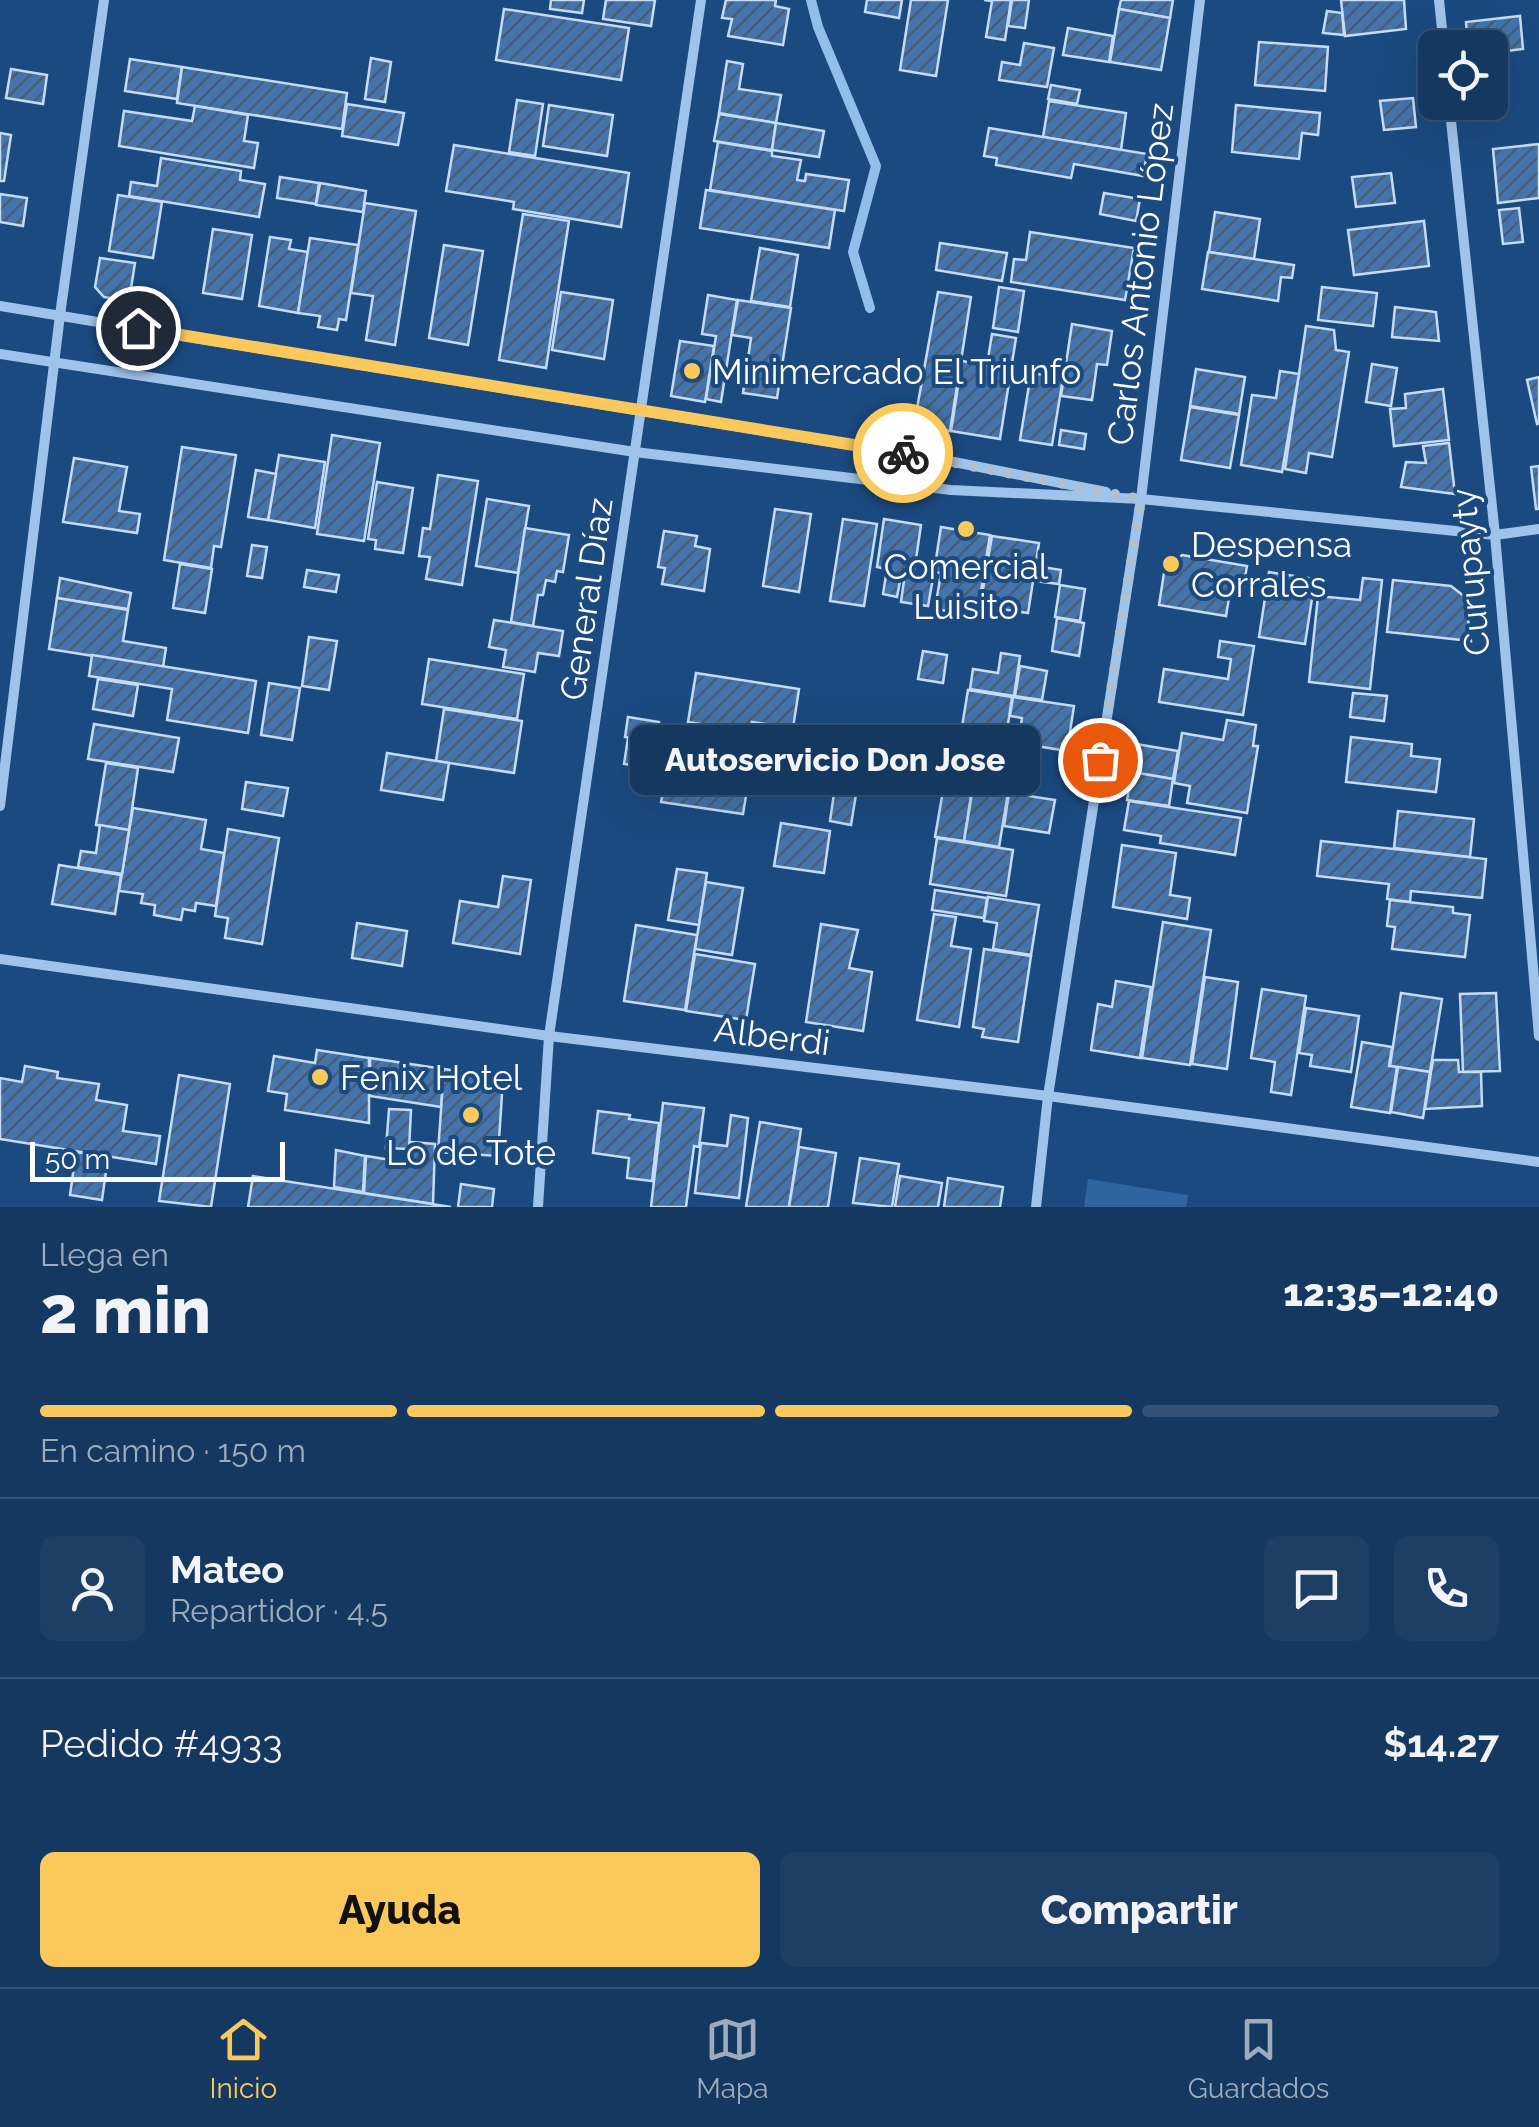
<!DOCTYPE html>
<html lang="es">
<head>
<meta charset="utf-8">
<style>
	body { margin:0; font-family:Raleway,sans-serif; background:#1d3f66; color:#f1f3f6; height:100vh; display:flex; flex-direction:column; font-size:38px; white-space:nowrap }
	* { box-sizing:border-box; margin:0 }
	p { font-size:32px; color:#9dacbd }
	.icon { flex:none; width:55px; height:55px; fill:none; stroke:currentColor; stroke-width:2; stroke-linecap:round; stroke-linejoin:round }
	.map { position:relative; height:1207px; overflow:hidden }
	.sheet { display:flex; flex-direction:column; background:#143860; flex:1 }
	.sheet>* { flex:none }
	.tools { position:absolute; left:1418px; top:30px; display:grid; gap:20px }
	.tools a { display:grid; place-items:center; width:90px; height:90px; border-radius:15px; background:#143860; box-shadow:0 10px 40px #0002,0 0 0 2px #335275; font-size:50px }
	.scale { position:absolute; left:30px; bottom:25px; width:255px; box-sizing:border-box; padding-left:10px; border:5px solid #fff; border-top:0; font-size:28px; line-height:35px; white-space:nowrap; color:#fff; -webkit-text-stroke:8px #1b4a80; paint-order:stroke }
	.pin { position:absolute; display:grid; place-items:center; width:85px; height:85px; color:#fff; margin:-42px; border:5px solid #fff; border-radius:50%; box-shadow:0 2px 10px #0007 }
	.courier { position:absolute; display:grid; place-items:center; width:100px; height:100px; margin:-50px; border:8px solid #fbc95b; border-radius:50%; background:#fff; color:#222; box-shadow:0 2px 12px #0007 }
	.bubble { position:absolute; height:70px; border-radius:15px; background:#143860; box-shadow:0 10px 40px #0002,0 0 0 2px #335275; font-size:32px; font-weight:800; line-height:70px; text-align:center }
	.overview em { font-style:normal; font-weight:800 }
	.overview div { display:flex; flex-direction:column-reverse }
	.overview { display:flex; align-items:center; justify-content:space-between; height:170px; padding:0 40px }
	h1 { font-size:65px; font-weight:800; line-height:75px }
	.bar { display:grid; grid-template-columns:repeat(4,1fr); gap:15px 10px; align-content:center; height:120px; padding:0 40px }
	.bar i { height:12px; border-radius:8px; background:#335275 }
	.bar .selected { background:#fbc95b }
	.bar p { grid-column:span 4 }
	.line { display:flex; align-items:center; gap:25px; padding:0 40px; border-top:2px solid #335275 }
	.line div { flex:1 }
	.round { display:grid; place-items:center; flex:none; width:105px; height:105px; border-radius:15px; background:#1d3f66 }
	.action { display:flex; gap:20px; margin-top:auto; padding:20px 40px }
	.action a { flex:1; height:115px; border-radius:15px; background:#fbc95b; color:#111; font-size:40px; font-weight:800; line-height:115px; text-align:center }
	.action a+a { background:#1d3f66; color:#f1f3f6 }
	.tabs { display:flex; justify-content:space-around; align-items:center; height:140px; border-top:2px solid #335275; background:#143860; font-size:28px; color:#9dacbd }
	.tabs a { display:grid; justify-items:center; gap:5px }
	.tabs .selected { color:#fbc95b }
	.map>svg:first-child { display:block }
	.garden { fill:#2e649f }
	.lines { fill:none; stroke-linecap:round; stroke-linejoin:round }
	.stream { stroke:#92beec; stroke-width:10 }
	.building { fill:url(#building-hatch); stroke:#c3dcf7; stroke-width:2.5 }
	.street { stroke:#9fc3ea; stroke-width:10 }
	.done { stroke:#afc0d3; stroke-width:10; stroke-dasharray:0 18 }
	.route { stroke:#fbc95b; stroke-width:12 }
	.poi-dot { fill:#fbc95b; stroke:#1b4a80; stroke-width:4 }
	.labels { text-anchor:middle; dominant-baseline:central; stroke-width:8; stroke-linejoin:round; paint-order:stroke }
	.street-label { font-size:35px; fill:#fff; stroke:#1b4a80 }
	.poi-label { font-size:35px; fill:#fff; stroke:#1b4a80; text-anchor:start }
</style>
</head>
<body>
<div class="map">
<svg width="1539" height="1207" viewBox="0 0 1539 1207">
	<defs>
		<pattern id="building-hatch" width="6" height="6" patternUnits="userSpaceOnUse" patternTransform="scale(2.5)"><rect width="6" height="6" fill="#4474ab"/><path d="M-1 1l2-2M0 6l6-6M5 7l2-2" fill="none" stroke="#485e77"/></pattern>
	</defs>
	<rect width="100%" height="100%" fill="#1b4a80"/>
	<!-- garden -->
	<polygon class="garden" points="1088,1179 1188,1195 1186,1207 1084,1207"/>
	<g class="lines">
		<!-- stream -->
		<polyline class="stream" points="811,0 818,27 876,166 853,252 870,308"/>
	</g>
	<!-- building -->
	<g class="building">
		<polygon points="551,0 584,0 582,13 550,9"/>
		<polygon points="606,0 655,0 651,26 603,19"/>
		<polygon points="726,0 776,0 775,6 789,9 783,45 728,36 732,19 722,18"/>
		<polygon points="867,0 902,0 899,18 865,12"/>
		<polygon points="911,0 948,0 936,76 900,70"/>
		<polygon points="984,0 1011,0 1005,40 986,37 992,1"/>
		<polygon points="1012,0 1029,0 1025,28 1008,26"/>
		<polygon points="1121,0 1173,0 1170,18 1119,9"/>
		<polygon points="1341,0 1404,0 1406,29 1345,36"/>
		<polygon points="504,9 629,28 621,80 496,60"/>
		<polygon points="1119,9 1170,18 1161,70 1110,62"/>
		<polygon points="1327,11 1342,13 1344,35 1323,33"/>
		<polygon points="1520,16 1523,49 1490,53 1490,48 1468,48 1466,22"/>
		<polygon points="1068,28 1113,36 1109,62 1063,55"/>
		<polygon points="1259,42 1328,47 1325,91 1255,85"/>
		<polygon points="1024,43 1054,48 1047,87 999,80 1002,62 1020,65"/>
		<polygon points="371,58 391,62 385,102 365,99"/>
		<polygon points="130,59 182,67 177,99 125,91"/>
		<polygon points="727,61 743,64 739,89 781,95 776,123 719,113"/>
		<polygon points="182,67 347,93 342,129 177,103"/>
		<polygon points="11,69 47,75 43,104 6,98"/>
		<polygon points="1051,85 1080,90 1077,104 1048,99"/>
		<polygon points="1413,98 1416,127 1384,130 1380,101"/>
		<polygon points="517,100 543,104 535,156 509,152"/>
		<polygon points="1049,101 1126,113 1121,150 1043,137"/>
		<polygon points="347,104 404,113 398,145 342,136"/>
		<polygon points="549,105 613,115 607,156 543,146"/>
		<polygon points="1236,105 1320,113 1318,135 1302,133 1299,159 1232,152"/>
		<polygon points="195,106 248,115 244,141 258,143 254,168 119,146 124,111 192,121"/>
		<polygon points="719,114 776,123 772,150 714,141"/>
		<polygon points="776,123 824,131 819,157 772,150"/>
		<polygon points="989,128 1147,154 1143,176 1074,164 1071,178 996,165 997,158 984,156"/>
		<polygon points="0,133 11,135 4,181 0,181"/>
		<polygon points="718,142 772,151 772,156 801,160 797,180 805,181 806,174 849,180 844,211 710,190"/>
		<polygon points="1539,144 1539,198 1498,203 1493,149"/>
		<polygon points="454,145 629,173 621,227 513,209 514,202 446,191"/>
		<polygon points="161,158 241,171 240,180 265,184 259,217 129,196 131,182 157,186"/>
		<polygon points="1391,173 1395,203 1356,207 1352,177"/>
		<polygon points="280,177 319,183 316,204 277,198"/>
		<polygon points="320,183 366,191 363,212 316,205"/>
		<polygon points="706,190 835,210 829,248 700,228"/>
		<polygon points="1104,193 1140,199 1136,221 1100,214"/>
		<polygon points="0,194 27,198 23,226 0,222"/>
		<polygon points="118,195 162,202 153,258 109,251"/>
		<polygon points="365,203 416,211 395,345 366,340 373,296 351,293"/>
		<polygon points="1519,208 1523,242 1503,244 1499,210"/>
		<polygon points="1215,212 1260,219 1254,259 1209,252"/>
		<polygon points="523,214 569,221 546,368 499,360"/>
		<polygon points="1424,221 1429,266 1354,275 1348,230"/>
		<polygon points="213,229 252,235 242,299 203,293"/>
		<polygon points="1030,232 1134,248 1125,300 1011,282 1014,259 1026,260"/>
		<polygon points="270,237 291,240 289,249 308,252 298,313 259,306"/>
		<polygon points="310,238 358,245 346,320 339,319 337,330 318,327 320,316 298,313"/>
		<polygon points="940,243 1007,253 1002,281 936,270"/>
		<polygon points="444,245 483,251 468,345 429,338"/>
		<polygon points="760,248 798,255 790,307 751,301"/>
		<polygon points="1208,252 1294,265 1292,278 1281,277 1278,301 1202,289"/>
		<polygon points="100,258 135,263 129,301 104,297 95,287"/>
		<polygon points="999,287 1024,291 1018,332 993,328"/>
		<polygon points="1322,287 1377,293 1373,326 1318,320"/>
		<polygon points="561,292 613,300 604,359 552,350"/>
		<polygon points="938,292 971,297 950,431 914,425"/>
		<polygon points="708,295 737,300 721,402 706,399 716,336 702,334"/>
		<polygon points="738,300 791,308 777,398 743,393 751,338 732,335"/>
		<polygon points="1395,307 1436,312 1439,341 1392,337"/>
		<polygon points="1072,324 1112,331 1107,365 1097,364 1092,400 1061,396"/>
		<polygon points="1306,326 1334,330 1336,350 1349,352 1332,457 1309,453 1306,473 1285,469"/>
		<polygon points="992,334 1016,338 1000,439 951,431 962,361 987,365"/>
		<polygon points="680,341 714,346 705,402 671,396"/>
		<polygon points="1372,364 1397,368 1391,406 1366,402"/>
		<polygon points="1196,369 1245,377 1239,414 1190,406"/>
		<polygon points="1280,371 1299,374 1282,472 1241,465 1252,395 1276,398"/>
		<polygon points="1031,373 1063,378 1052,445 1020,440"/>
		<polygon points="1539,377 1539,423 1537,424 1527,380"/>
		<polygon points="1443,389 1449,440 1394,446 1390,409 1406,408 1405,394"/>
		<polygon points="1190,407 1239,415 1230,468 1181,460"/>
		<polygon points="1061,430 1086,434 1084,449 1059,445"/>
		<polygon points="332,435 380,443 364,541 317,534"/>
		<polygon points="1449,443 1455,494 1401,487 1406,462 1426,463 1423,446"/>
		<polygon points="182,447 236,455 221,547 214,546 211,568 164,560"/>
		<polygon points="279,455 325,462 315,528 268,520"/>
		<polygon points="74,458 127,467 119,511 140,514 137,533 63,522"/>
		<polygon points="1539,466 1539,509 1536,509 1531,467"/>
		<polygon points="256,470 276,474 268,520 248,517"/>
		<polygon points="438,475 478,481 462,585 426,579 430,557 419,556 423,528 430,529"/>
		<polygon points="377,482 413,488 403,553 375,549 376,540 368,539"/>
		<polygon points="487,499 529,506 518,573 476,566"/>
		<polygon points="775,509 811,514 799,592 763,586"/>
		<polygon points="843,519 877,524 864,606 830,601"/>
		<polygon points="884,519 921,525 914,573 902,571 897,597 883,594 887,569 877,567"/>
		<polygon points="941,527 990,535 977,616 935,609 941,573 934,572"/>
		<polygon points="525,528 569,535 563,572 557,571 555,582 546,580 543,595 538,595 533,626 511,622"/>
		<polygon points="664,531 697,536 695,546 710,549 704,591 662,584 665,568 658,567"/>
		<polygon points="992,536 1039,543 1028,613 980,606"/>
		<polygon points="252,545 267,547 262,578 247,576"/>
		<polygon points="1182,555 1247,566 1242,594 1230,592 1226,616 1159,605 1164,573"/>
		<polygon points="180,564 212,569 205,613 173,608"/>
		<polygon points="1036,566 1061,570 1059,584 1034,581"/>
		<polygon points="307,570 339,575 336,592 304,587"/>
		<polygon points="1269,572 1315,579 1305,644 1259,637"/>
		<polygon points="905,573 933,578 928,606 901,602"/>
		<polygon points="60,578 131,593 128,609 57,598"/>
		<polygon points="1363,578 1382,580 1370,689 1309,682 1318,596 1360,600"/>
		<polygon points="1393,580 1451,586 1465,597 1471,641 1387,632"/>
		<polygon points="1060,585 1085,589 1080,621 1055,617"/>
		<polygon points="57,598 128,610 123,641 166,648 163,667 49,649"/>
		<polygon points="1057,618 1084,623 1079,656 1052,651"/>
		<polygon points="494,620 563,631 559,656 538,653 535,672 503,667 506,650 489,647"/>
		<polygon points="309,637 337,641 329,690 302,686"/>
		<polygon points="1220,641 1254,646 1243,715 1159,702 1164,669 1228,679 1231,659 1218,657"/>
		<polygon points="923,651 947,655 943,683 918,679"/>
		<polygon points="1001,653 1020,656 1014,696 970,689 973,669 998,673"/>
		<polygon points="92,655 256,681 248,733 167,720 172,689 89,676"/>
		<polygon points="429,659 524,674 517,719 422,704"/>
		<polygon points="1020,666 1047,671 1042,700 1015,696"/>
		<polygon points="696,673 799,689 793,728 752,722 751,732 688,722"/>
		<polygon points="98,679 138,685 133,716 93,709"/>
		<polygon points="269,683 300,688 292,740 261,735"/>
		<polygon points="968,690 1012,697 1003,758 958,751"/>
		<polygon points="1353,693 1387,696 1384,721 1350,717"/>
		<polygon points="1013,697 1074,706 1067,751 1018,743 1022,718 1010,716"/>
		<polygon points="444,709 522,721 514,773 436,761"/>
		<polygon points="628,717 659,722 658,730 668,732 666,743 625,737"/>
		<polygon points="1227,720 1256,725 1253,746 1258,746 1247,813 1187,803 1190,786 1174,783 1182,733 1223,740"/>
		<polygon points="94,724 179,738 173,772 88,759"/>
		<polygon points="886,736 931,743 925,780 880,773"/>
		<polygon points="1351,737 1412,744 1411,756 1440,759 1436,792 1346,782"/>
		<polygon points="628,738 662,743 654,768 624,764"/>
		<polygon points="1136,744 1178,751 1173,779 1132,772"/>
		<polygon points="670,746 752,759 743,814 661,802 664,788 657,787 660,769 667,770"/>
		<polygon points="387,753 449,763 443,800 381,790"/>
		<polygon points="106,763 138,768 129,830 96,825"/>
		<polygon points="838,766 860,770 851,825 830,821"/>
		<polygon points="1132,772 1173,779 1169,806 1127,800"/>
		<polygon points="246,782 288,788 283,816 242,809"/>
		<polygon points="944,785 972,789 964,841 935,837"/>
		<polygon points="973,788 1008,793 999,847 964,841"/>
		<polygon points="1009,793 1055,800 1049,833 1004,826"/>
		<polygon points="1129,801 1241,818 1235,855 1160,843 1161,836 1124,830"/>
		<polygon points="133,808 206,820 201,849 224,853 216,906 196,903 195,911 183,909 181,920 154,915 155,905 141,903 143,894 119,891"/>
		<polygon points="1398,811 1474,819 1470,857 1394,848"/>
		<polygon points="781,823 830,831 824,873 774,866"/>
		<polygon points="100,825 129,830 122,874 78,867 81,851 96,853"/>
		<polygon points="228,829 279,838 262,944 225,938 228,918 215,916"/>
		<polygon points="937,838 1013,850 1006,896 930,884"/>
		<polygon points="1321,841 1486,859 1482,898 1411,891 1410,902 1387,899 1389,884 1317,876"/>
		<polygon points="1122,845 1176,853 1170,895 1190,898 1187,919 1113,907"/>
		<polygon points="59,865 121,875 115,914 52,904"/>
		<polygon points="677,869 707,873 699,925 668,920"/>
		<polygon points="503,876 531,880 520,954 453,943 460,901 498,907"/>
		<polygon points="706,882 743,888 732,955 695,949"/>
		<polygon points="935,890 987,898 984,918 932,910"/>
		<polygon points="988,897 1039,905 1031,955 993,949 997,923 984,921"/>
		<polygon points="1390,900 1453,907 1453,913 1470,915 1465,957 1392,949 1395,927 1387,926"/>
		<polygon points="934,914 956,917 951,946 971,949 959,1027 917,1020"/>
		<polygon points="1163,922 1211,930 1190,1065 1142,1058"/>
		<polygon points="357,923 407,931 402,966 352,958"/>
		<polygon points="821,924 858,930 849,968 872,972 863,1031 806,1022"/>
		<polygon points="636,925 697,935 685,1010 624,1001"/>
		<polygon points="984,949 1031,956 1018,1042 982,1037 984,1029 973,1027"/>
		<polygon points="695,954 755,964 746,1020 686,1011"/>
		<polygon points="1205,977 1238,982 1227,1069 1192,1064"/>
		<polygon points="1116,981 1151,987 1140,1058 1091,1050 1098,1004 1112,1007"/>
		<polygon points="1262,989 1306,996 1291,1095 1271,1092 1275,1062 1251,1058"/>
		<polygon points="1401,993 1442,999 1430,1072 1390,1066"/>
		<polygon points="1496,993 1500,1071 1463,1072 1460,994"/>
		<polygon points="1306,1008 1359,1016 1351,1072 1310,1066 1312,1055 1299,1053"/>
		<polygon points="1362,1042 1392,1047 1389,1066 1397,1067 1390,1113 1351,1107"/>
		<polygon points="317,1050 369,1058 369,1123 285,1110 287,1094 268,1091 274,1056 315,1063"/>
		<polygon points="370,1058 444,1069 441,1107 370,1096"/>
		<polygon points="1433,1060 1458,1060 1459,1072 1481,1072 1482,1106 1425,1109"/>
		<polygon points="25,1066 58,1072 57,1078 99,1084 96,1100 127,1105 123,1131 160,1136 156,1164 0,1139 0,1078 22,1082"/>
		<polygon points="1398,1067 1430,1072 1423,1118 1391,1112"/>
		<polygon points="444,1069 503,1078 498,1156 438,1152"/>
		<polygon points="179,1075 230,1084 211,1207 159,1201"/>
		<polygon points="663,1103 704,1108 699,1147 694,1146 686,1207 651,1207"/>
		<polygon points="389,1109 411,1110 409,1149 386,1148"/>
		<polygon points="598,1111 630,1115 629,1119 659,1123 652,1181 627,1178 629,1158 593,1153"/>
		<polygon points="731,1115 748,1118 739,1198 695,1193 701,1143 727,1146"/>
		<polygon points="760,1122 801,1129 789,1207 746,1207"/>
		<polygon points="411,1142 435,1144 433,1204 364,1193 366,1156 410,1163"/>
		<polygon points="799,1147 836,1153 828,1207 789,1207"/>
		<polygon points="336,1150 365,1156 363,1192 334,1187"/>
		<polygon points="76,1152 108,1157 102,1200 70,1195"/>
		<polygon points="860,1158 899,1164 892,1207 853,1203"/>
		<polygon points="253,1176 451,1207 248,1207"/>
		<polygon points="900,1176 942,1183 938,1207 895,1207"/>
		<polygon points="948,1178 1003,1187 1000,1207 944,1207"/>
		<polygon points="461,1184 494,1189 492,1207 458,1207"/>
	</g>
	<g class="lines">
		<!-- street -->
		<g class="street">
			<polyline points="1439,0 1444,48"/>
			<polyline points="1449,102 1495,535 1539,1036"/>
			<polyline points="0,306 954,462 1106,492"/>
			<polyline points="0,354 635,452 951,490 1141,499 1495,535 1539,529"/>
			<polyline points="0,806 60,315 104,0"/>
			<polyline points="0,959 549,1036 1048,1096 1539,1162"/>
			<polyline points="538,1207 549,1036 701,0"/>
			<polyline points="1036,1207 1048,1096 1141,499 1200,0"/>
		</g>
	</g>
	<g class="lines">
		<!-- done -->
		<polyline class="done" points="903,453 1141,499 1100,760"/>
		<!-- route -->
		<polyline class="route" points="138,328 903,453"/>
	</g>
	<!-- markers -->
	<g class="poi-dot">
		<circle cx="692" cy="371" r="10"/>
		<circle cx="966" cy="529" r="10"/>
		<circle cx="1171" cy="564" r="10"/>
		<circle cx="320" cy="1077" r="10"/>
		<circle cx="471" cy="1115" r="10"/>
	</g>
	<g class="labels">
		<!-- street labels -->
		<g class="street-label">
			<text transform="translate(1140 274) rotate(-83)">Carlos Antonio López</text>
			<text transform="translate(1470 572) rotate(-95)">Curupayty</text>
			<text transform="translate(586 599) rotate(-82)">General Díaz</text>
			<text transform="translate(772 1036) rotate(7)">Alberdi</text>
		</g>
		<!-- poi labels -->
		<g class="poi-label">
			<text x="712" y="371">Minimercado El Triunfo</text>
			<text x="1191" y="544">Despensa<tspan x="1191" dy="40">Corrales</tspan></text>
			<text x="966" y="566" text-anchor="middle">Comercial<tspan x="966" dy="40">Luisito</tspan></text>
			<text x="340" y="1077">Fenix Hotel</text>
			<text x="471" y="1152" text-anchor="middle">Lo de Tote</text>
		</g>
	</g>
</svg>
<div class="tools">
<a><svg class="icon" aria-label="locate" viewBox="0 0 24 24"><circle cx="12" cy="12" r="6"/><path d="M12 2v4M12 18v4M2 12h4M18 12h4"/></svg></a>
</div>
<div class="scale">50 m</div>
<div class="pin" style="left:1100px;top:760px;background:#ea580c"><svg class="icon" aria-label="bag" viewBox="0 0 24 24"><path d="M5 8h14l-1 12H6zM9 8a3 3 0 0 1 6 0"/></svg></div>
<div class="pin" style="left:138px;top:328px;background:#1f2937"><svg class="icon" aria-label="home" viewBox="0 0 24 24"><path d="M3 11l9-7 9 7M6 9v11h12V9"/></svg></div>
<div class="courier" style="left:903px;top:453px"><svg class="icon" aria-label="bike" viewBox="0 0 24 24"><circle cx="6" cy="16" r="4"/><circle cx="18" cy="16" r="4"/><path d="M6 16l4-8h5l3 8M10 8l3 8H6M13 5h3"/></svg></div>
<div class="bubble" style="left:630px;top:725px;width:410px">Autoservicio Don Jose</div>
</div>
<section class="sheet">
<div class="overview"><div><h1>2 min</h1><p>Llega en</p></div><em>12:35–12:40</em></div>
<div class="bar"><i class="selected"></i><i class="selected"></i><i class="selected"></i><i></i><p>En camino · 150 m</p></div>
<div class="line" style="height:180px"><a class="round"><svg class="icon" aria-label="person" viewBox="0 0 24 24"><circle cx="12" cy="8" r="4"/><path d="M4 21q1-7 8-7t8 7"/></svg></a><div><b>Mateo</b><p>Repartidor · 4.5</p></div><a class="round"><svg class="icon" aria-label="chat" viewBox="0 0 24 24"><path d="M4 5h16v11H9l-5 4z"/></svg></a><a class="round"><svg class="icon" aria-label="phone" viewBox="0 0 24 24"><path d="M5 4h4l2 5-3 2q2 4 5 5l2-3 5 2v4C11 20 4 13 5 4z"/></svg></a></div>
<div class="line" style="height:130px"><div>Pedido #4933</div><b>$14.27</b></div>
<div class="action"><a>Ayuda</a><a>Compartir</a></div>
</section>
<nav class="tabs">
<a class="selected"><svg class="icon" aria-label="home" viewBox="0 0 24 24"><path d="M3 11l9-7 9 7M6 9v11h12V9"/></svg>Inicio</a>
<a><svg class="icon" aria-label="map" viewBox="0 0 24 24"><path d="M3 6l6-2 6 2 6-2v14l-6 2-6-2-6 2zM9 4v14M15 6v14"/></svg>Mapa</a>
<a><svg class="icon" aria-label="saved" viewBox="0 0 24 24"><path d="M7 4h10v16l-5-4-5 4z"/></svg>Guardados</a>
</nav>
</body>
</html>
